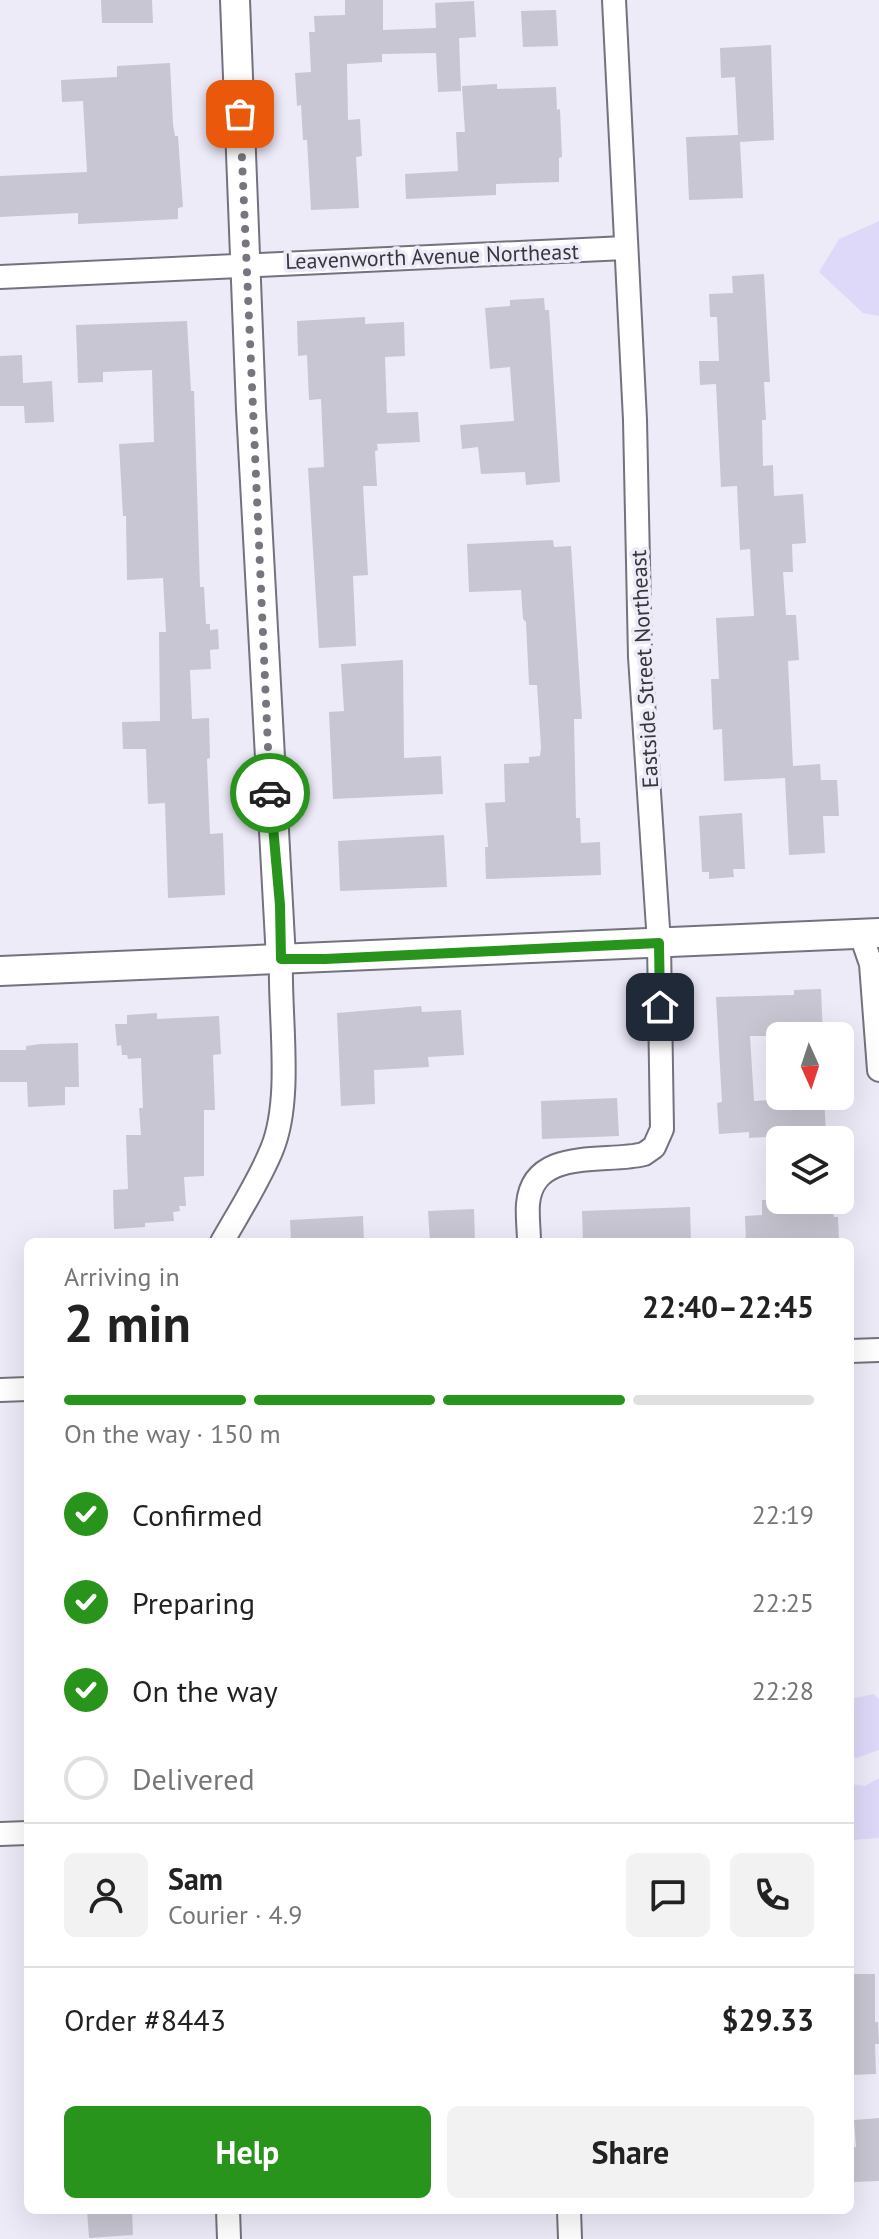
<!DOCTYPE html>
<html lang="en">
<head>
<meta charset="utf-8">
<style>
	body { margin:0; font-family:"PT Sans",sans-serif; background:#f2f2f2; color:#222; height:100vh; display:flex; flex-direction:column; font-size:30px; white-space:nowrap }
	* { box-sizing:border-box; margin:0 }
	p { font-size:26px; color:#767676 }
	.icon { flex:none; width:44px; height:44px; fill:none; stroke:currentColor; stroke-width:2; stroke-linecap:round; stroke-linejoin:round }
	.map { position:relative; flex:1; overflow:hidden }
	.panel { position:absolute; left:24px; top:1238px; width:830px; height:976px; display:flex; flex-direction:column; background:#fff; border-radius:12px; box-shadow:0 8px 32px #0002 }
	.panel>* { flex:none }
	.needle { width:52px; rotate:177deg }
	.fabs { position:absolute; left:766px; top:1022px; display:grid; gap:16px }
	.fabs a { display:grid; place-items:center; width:88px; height:88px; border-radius:12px; background:#fff; box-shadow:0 8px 32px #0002; font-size:40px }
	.pin { position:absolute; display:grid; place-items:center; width:68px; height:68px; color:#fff; margin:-34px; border-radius:16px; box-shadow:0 4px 12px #0006 }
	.courier { position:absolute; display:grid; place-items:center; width:80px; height:80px; margin:-40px; border:6px solid #28941c; border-radius:50%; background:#fff; color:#222; box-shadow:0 2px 10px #0007 }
	.overview em { font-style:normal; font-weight:700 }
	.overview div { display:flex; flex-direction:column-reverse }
	.overview { display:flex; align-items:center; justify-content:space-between; height:136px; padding:0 40px }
	h1 { font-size:52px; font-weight:700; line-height:60px }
	.bar { display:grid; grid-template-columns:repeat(4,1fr); gap:12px 8px; align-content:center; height:96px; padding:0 40px }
	.bar i { height:10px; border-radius:6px; background:#e0e0e0 }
	.bar .on { background:#28941c }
	.bar p { grid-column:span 4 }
	.line { display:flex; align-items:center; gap:20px; padding:0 40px; border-top:2px solid #e0e0e0 }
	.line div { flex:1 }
	.round { display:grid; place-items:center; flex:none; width:84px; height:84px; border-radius:12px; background:#f2f2f2 }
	ol { padding:0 40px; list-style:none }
	li { display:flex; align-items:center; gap:24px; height:88px }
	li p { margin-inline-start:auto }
	li .icon { padding:8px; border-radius:50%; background:#28941c; color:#fff; stroke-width:4 }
	li:last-child { color:#767676 }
	li i { width:44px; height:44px; border:4px solid #e0e0e0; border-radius:50% }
	.button { display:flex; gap:16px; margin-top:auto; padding:16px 40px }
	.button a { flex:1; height:92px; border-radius:12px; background:#28941c; color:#fff; font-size:32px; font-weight:700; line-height:92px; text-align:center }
	.button a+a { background:#f2f2f2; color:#222 }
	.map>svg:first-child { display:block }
	.green { fill:#ded9f9 }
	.building { fill:#c7c6d2 }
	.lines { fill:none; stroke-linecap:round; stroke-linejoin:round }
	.minor-casing { stroke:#73727d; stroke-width:26 }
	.tertiary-casing { stroke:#73727d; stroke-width:32 }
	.minor { stroke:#fff; stroke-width:22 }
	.tertiary { stroke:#fff; stroke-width:28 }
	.done { stroke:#77757d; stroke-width:8; stroke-dasharray:0 14.4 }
	.route { stroke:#28941c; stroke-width:10 }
	.labels { text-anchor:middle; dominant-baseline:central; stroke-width:7; stroke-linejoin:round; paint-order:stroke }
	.street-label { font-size:22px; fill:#37363b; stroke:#edebf8 }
</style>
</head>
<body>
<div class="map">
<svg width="879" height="2239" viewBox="0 0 879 2239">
	<rect width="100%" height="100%" fill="#edebf8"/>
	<!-- green -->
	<g class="green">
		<polygon points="879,221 879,316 863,313 819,272 839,239"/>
		<polygon points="874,1694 879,1699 879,1750 856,1758 850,1755 850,1699"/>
		<polygon points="879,1778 879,1838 853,1840 850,1843 850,1784 865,1786"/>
	</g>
	<!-- building -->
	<g class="building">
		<polygon points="101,0 152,0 153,23 102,23"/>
		<polygon points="345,0 383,0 383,30 436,28 435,3 474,1 476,37 459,38 461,91 438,92 436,53 382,54 382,62 347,64 348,120 360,119 362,156 356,157 359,208 311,210 307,140 303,140 301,105 297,106 295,73 311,72 309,32 315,32 314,16 345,15"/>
		<polygon points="556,10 558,46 523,47 521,11"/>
		<polygon points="771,45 774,140 740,142 743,198 689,200 686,137 738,135 735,77 721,78 720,48"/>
		<polygon points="170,63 173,124 175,136 178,136 183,207 178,208 178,219 78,224 78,213 0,217 0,176 87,172 83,101 62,102 61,80 117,77 117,66"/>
		<polygon points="497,84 497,89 556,87 557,110 560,109 562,157 559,158 559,182 496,184 496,195 406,199 405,174 458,171 456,132 465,132 462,86"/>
		<polygon points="764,274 770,382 764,382 766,420 762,420 763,466 773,465 774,496 803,494 806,543 792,544 793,572 783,572 786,615 796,615 799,660 788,661 793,766 820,764 821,780 837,780 839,816 823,816 825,853 789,855 785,778 724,781 722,729 713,730 711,679 719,679 716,618 754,616 750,549 740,550 737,486 721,487 716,384 700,385 699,361 719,361 717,317 710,317 709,294 733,293 732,276"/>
		<polygon points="544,298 545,310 549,310 560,482 526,485 525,472 481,474 478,447 462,449 460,425 514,421 510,367 490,369 485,308 510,306 510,300"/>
		<polygon points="365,317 365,324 404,322 405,356 385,357 387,413 418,412 420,442 377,444 378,450 375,451 377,486 363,486 368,575 353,576 356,646 319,648 308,468 324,467 321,399 309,400 307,355 298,356 297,321"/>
		<polygon points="187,321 191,391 194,391 200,587 204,587 206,624 210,624 210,630 218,629 219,649 210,650 211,669 190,670 192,719 209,718 210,758 207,759 210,834 223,833 225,895 168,898 165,803 148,804 146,749 123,749 122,722 160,721 159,632 166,632 163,578 127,580 126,516 123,516 119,444 154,442 152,370 103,372 103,382 78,383 76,325"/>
		<polygon points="22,355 23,383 52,381 54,422 25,423 24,406 0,406 0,356"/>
		<polygon points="553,540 554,547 571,546 582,719 574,719 576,818 580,818 581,843 600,842 601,875 486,879 485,847 488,847 485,803 505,802 504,764 529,763 529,757 540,756 541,747 537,685 529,685 526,622 523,619 521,590 469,592 467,544"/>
		<polygon points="403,660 404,758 441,756 443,794 333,799 329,712 344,711 341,664"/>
		<polygon points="742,813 745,869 733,869 734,877 709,879 709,872 702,872 699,816"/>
		<polygon points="444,835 447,887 340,891 338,841"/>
		<polygon points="821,989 823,1036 750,1036 754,1101 824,1097 826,1133 749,1138 749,1132 719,1134 717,1103 722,1102 716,997 794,995 794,990"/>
		<polygon points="421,1006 422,1012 461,1010 464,1055 428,1057 429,1067 374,1070 375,1104 341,1106 337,1013"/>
		<polygon points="157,1013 157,1019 219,1016 221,1054 213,1055 215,1110 204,1110 204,1176 184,1177 186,1206 179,1206 180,1211 173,1212 174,1221 145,1223 145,1227 114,1229 113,1190 128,1189 126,1135 141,1135 139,1108 143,1108 141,1058 128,1059 127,1055 122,1055 121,1045 117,1046 115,1024 127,1024 127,1015"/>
		<polygon points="78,1043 79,1087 65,1087 65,1105 28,1107 27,1082 0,1082 0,1050 26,1050 26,1046 40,1044"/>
		<polygon points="617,1098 619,1136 542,1139 541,1101"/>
		<polygon points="762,1200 830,1200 834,1217 838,1217 839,1240 746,1242 745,1216 762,1215"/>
		<polygon points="690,1207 691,1242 583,1242 582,1211"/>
		<polygon points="474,1209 475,1242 430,1242 428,1211"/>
		<polygon points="363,1216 364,1242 291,1242 290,1220"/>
		<polygon points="850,1974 875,1974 875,2022 878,2022 879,2044 875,2044 876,2074 850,2075"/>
		<polygon points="879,2118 879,2181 853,2182 851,2147 856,2147 854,2120"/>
		<polygon points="87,2210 132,2210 133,2235 89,2238"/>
	</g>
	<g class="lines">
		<defs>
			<g id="minor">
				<polyline points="0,277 625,248"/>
				<polyline points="861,935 871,964 879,1070"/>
				<path d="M222,1242C239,1212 259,1181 272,1149C293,1098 279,1015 281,959"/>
				<path d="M529,1242C529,1230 527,1216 528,1204C533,1146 606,1164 644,1154L654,1147L662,1129L659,943L640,657L635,420L614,0"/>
				<polyline points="850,1351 879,1350"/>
				<polyline points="0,1390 28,1389"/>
				<polyline points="0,1834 28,1833"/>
				<polyline points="228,2210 229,2239"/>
				<polyline points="569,2210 570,2239"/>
			</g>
			<g id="tertiary">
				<polyline points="235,0 251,409 281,959"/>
				<polyline points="0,971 879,933"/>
			</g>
		</defs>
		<!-- minor casing -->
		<use href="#minor" class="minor-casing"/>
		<!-- tertiary casing -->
		<use href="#tertiary" class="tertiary-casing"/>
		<!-- minor -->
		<use href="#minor" class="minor"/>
		<!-- tertiary -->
		<use href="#tertiary" class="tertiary"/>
	</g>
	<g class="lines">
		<!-- done -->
		<polyline class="done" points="240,114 270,793"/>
		<!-- route -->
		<polyline class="route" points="270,793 280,905 281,959 325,959 659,943 660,1007"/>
	</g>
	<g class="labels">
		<!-- street labels -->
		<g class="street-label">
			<text transform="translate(432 256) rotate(-2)">Leavenworth Avenue Northeast</text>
			<text transform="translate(644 669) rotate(-93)">Eastside Street Northeast</text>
		</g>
	</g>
</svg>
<div class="fabs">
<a><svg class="needle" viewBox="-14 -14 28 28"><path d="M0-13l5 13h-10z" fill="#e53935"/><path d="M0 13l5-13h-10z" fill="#767676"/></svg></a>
<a><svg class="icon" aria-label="layers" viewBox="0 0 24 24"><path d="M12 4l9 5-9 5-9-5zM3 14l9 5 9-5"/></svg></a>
</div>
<div class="pin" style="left:240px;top:114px;background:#ea580c"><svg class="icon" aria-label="bag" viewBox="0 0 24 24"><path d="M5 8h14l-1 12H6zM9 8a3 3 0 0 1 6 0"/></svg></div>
<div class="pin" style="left:660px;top:1007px;background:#1f2937"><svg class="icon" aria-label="home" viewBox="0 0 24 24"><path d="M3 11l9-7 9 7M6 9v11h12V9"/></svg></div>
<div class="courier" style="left:270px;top:793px"><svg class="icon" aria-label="car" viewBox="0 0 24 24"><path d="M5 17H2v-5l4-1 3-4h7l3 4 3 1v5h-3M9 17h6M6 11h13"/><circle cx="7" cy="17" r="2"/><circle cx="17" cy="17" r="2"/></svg></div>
<section class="panel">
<div class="overview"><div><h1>2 min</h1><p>Arriving in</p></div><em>22:40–22:45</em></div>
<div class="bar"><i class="on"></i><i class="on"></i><i class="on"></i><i></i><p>On the way · 150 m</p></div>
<ol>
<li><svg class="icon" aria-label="check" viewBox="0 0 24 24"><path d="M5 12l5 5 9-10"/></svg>Confirmed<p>22:19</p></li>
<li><svg class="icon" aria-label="check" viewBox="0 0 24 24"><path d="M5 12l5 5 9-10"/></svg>Preparing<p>22:25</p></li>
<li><svg class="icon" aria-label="check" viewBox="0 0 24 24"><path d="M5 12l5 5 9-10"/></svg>On the way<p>22:28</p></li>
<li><i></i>Delivered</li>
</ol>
<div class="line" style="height:144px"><a class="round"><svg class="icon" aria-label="person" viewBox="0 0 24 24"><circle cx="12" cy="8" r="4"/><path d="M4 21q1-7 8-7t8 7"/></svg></a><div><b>Sam</b><p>Courier · 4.9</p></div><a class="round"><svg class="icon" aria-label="chat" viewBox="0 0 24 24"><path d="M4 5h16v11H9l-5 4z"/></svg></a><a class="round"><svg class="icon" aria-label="phone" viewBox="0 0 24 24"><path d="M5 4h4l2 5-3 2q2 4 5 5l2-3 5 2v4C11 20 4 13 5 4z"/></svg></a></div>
<div class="line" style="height:104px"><div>Order #8443</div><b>$29.33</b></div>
<div class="button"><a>Help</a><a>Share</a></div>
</section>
</div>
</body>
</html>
